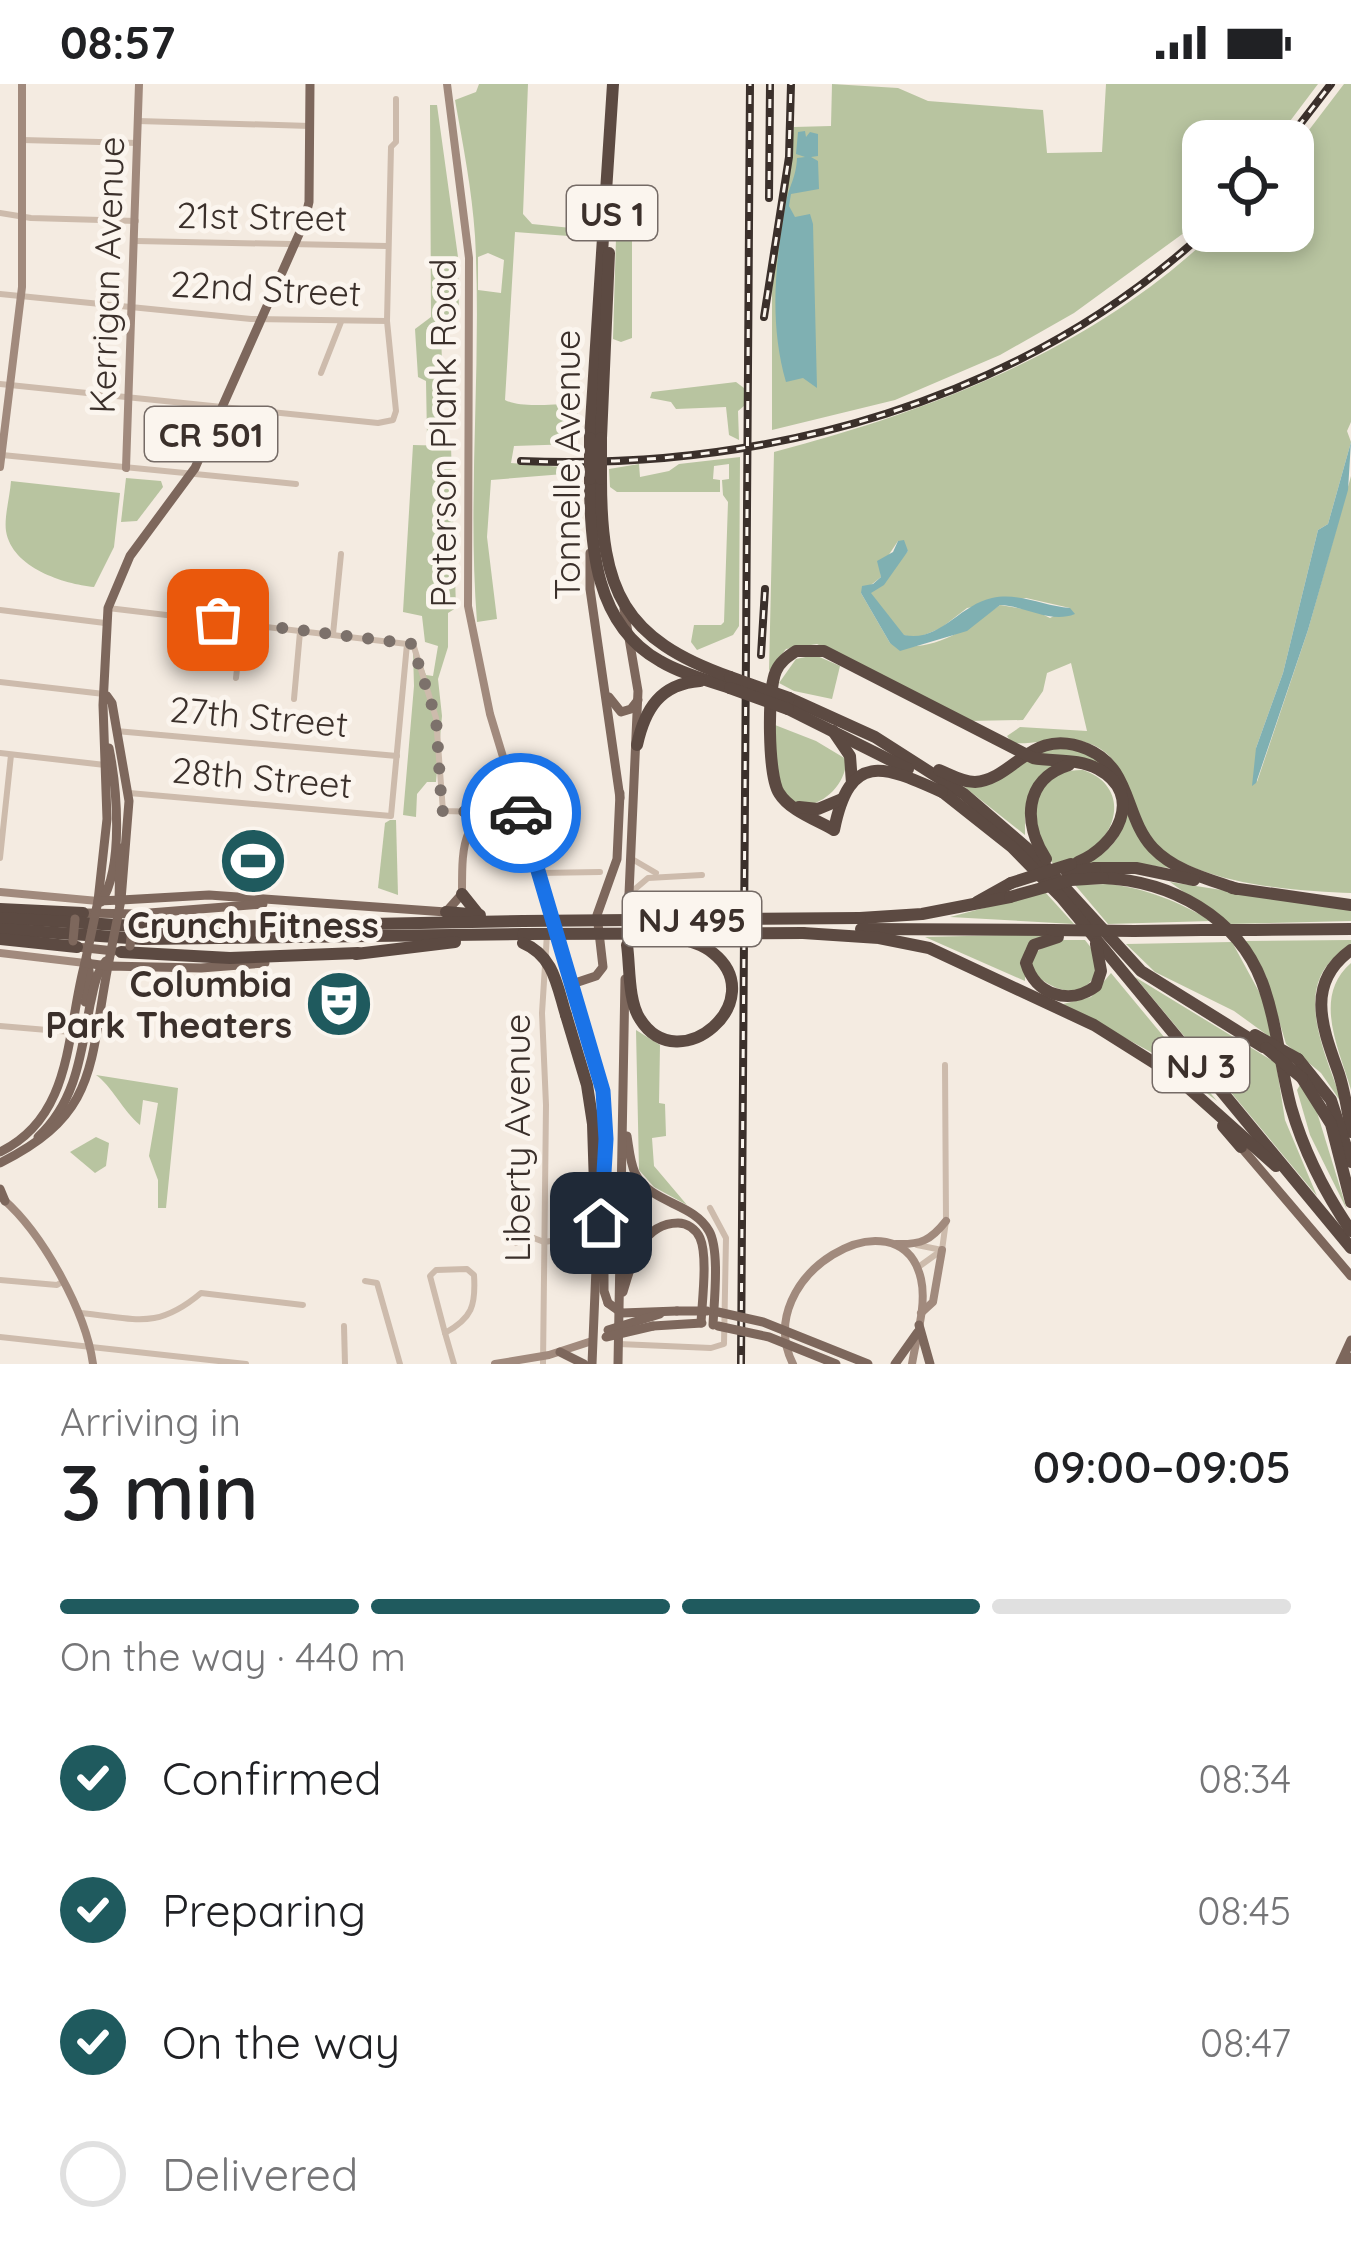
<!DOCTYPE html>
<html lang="en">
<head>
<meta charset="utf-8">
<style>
	body { margin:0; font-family:Quicksand,sans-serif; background:#f2f2f2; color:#202124; height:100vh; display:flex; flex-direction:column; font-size:45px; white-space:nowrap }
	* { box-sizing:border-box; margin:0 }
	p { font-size:39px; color:#757577 }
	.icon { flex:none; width:66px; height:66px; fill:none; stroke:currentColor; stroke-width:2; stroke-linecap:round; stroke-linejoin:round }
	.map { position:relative; height:1280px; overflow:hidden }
	.panel { display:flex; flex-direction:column; background:#fff; flex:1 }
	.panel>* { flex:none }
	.tools { position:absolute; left:1182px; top:36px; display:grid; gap:24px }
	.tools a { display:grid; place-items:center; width:132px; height:132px; border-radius:24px; background:#fff; box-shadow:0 6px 18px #0003; font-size:60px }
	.pin { position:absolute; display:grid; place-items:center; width:102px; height:102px; color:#fff; margin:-51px; border-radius:24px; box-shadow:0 6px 18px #0006 }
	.courier { position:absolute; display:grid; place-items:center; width:120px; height:120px; margin:-60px; border:9px solid #1a73e8; border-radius:50%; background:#fff; color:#222; box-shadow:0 3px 15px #0007 }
	.summary em { font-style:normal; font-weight:600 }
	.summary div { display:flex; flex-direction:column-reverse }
	.summary { display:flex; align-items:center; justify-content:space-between; height:204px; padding:0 60px }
	h1 { font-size:78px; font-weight:600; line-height:90px }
	.bar { display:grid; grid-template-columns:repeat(4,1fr); gap:18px 12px; align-content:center; height:144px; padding:0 60px }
	.bar i { height:15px; border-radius:9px; background:#e0e0e0 }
	.bar .on { background:#1f5a5e }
	.bar p { grid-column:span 4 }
	ol { padding:0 60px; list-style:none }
	li { display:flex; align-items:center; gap:36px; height:132px }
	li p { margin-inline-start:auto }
	li .icon { padding:12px; border-radius:50%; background:#1f5a5e; color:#fff; stroke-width:4 }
	li:last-child { color:#757577 }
	li i { width:66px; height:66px; border:6px solid #e0e0e0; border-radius:50% }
	.status { display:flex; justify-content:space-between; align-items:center; height:84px; padding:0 60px; background:#fff; direction:ltr }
	.status svg { height:33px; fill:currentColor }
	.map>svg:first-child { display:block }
	.green { fill:#b8c4a0; fill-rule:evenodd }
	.water { fill:#7fb0b2 }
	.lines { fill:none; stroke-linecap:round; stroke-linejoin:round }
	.street { stroke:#cdbbac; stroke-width:6 }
	.secondary { stroke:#a18a7d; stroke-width:8 }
	.primary { stroke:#7d675c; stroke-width:9 }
	.highway { stroke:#5c4a42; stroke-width:12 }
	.rail-casing { stroke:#3b302b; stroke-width:8 }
	.rail { stroke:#fbf5ee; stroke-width:3; stroke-dasharray:9; stroke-linecap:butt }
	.primary-bridge { stroke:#7d675c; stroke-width:9 }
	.highway-bridge { stroke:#5c4a42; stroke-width:12 }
	.done { stroke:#7c716b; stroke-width:12; stroke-dasharray:0 21.6 }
	.route { stroke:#1a73e8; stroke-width:15 }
	.labels { text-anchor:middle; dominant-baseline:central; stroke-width:10; stroke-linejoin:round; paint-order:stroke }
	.shield { fill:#fbf5ee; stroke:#756b66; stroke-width:3 }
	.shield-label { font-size:33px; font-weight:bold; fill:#3b302b }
	.street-label { font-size:36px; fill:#3b302b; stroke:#fbf5ee }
	.poi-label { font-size:36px; font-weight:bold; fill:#3b302b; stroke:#fbf5ee }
</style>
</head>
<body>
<div class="status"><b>08:57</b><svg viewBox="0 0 49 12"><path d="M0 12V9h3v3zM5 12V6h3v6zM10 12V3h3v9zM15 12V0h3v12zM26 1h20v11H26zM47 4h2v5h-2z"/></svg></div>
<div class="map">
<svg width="1351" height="1280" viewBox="0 0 1351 1280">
	<rect width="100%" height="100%" fill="#f4ebe1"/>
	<!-- green -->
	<g class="green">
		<path d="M479,0H528L523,130L532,140L591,146L594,135L598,138L583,156L582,153L515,148L505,316C522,325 556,319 577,320L579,342L575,360L514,362L511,379L575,384L576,389L491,396L487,453L497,535L477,538C467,410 482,281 475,152C472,106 463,61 455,16L476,8ZM488,169L504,176L501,209L478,206V173Z"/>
		<polygon points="832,0 898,4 928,17 1043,26 1047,69 1102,68 1106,0 1318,0 1275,57 1203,57 1203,135 1074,229 1000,271 895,316 772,346 772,207 794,43 831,42"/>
		<path d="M1344,0H1351V338L1347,347L1351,358L1328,440L1318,446L1283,589L1256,664L1257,698L1308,546L1351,392V809C1294,807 1177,800 1144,746C1127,717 1129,677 1093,661C1062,648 1043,661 1012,659L1007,652L1020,643L1087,647L1071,579L1047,589L1043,607L1023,636L968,637L817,560L786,565L769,587L774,368C934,326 1094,265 1216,147H1293V67ZM898,457L908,467L870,509L903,551L917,554L941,544L967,524L1026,514L1070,524L1050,534L1036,527L1000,521C967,544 931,572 890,559L861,509L881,493L880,484Z"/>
		<polygon points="430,21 437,21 458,173 459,233 441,243 444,356 427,353 426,297 418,293 415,245 431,233"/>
		<polygon points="625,143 632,152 632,254 621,258 613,255 616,154"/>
		<polygon points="736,298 744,304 744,322 738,327 739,356 729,351 726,323 676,325 671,318 650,314 652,308"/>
		<polygon points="413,361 451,362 456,524 448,529 448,563 438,595 442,632 436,698 427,698 417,710 416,733 403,731 414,602 413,568 417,566 426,591 433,592 438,562 425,558 422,532 403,528"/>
		<polygon points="740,373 739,542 733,551 697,566 691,558 694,541 721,541 724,538 728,418 723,411 722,396 729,395 729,380 714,382 713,395 720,396 720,408 617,408 610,403 609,385 639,380 640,393 669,387 679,380"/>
		<polygon points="126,394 161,397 163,403 137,437 121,438"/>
		<path d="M11,397L120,409L114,463L94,503C64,500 12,484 6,447C4,433 10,412 11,397Z"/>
		<polygon points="815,571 840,582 832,615 794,607 779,599 796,575"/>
		<path d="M775,641L816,657L846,675C848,706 804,740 783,707C773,691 776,660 775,641Z"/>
		<path d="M1052,664C1116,660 1117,705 1138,750C1146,764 1162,774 1169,784L1133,779L1081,782C1088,777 1103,771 1111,762C1135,737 1128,694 1096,680C1078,672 1056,674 1038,671L1037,668Z"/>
		<polygon points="1025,675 1064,680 1053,683 1025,734 1025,751 957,697 966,700"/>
		<path d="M1083,686C1125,700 1122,743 1090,767C1080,774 1066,777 1054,781C1028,745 1023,685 1083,686Z"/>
		<polygon points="390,736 396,736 398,811 378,804 385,739"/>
		<polygon points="1170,798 1351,826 1351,837 1228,840"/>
		<path d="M1109,800C1148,805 1177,817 1211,837L1108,840L1075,801Z"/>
		<polygon points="1045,808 1074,840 950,833"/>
		<polygon points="1046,850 1025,866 1025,897 925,853"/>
		<path d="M1054,856H1085L1092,865L1097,887C1083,919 1053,907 1032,888V871Z"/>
		<path d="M1351,856V862C1286,896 1326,969 1343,1021L1321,989L1286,960L1266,892L1245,857Z"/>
		<polygon points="1232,858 1264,917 1274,956 1234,927 1155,888 1126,860"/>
		<path d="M1351,879V1006C1339,964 1312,913 1351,879Z"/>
		<polygon points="1111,889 1217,1017 1158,972 1063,920 1091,913"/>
		<polygon points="1135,893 1276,979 1285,1036 1317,1112"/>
		<polygon points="636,946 660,961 659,1019 665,1020 666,1052 652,1054 654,1082 687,1121 654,1103 639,1086"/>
		<path d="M96,991L178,1004L166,1124H158V1096L149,1072L158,1019L143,1016L140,1041C123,1027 111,1001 96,991Z"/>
		<polygon points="1300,1001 1316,1025 1347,1126 1310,1051 1297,1006"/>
		<polygon points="96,1053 109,1059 106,1082 95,1089 70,1068"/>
	</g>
	<!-- water -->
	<g class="water">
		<path d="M805,47L806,53L810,48L818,50V72L811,73L818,77L819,105L791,110L789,122L795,133L810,130L813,140L817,304L803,294L786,298C769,239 775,179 786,119C789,101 796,95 797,74L805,73L796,70L798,48Z"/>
		<polygon points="1351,358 1348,406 1308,546 1256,699 1252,702 1256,664 1283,589 1318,446 1328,440"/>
		<path d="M904,456L908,467L884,501L871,509L904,551C939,559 959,521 992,514C1019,508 1044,522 1070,524L1075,530C1050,540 1026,522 1000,521L967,547L900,567L890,559L861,509L862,502L873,500L881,493L877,477L893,468L898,457Z"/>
	</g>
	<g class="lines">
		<!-- street -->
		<g class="street">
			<polyline points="138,37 310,42"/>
			<polyline points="22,56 138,59"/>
			<polyline points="0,129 31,134 136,137"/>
			<polyline points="136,157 387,162"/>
			<polyline points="0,210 251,235 387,237"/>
			<polyline points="321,289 341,238"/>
			<polyline points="0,300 378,339 393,336 396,327 387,237 391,63 396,58 396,15"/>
			<polyline points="2,371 296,400"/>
			<polyline points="108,524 407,560"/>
			<polyline points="0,526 105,539"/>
			<polyline points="333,550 341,470"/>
			<polyline points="407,560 414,563 436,634 443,727 484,728"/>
			<polyline points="236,594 242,540"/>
			<polyline points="0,598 104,610"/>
			<polyline points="294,615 300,548"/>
			<polyline points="116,647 397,672"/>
			<polyline points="0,669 105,681"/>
			<polyline points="129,709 391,732 407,560"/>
			<polyline points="0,774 11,671"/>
			<polyline points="632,775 656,789"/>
			<polyline points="539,789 600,788"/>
			<polyline points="628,811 648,794 702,791"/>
			<polyline points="0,942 71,948"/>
			<polyline points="516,1159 526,1151 544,1158 577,1153"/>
			<polyline points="917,1161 942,1166"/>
			<polyline points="917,1184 942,1166 946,1137 945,981"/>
			<path d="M467,1185L474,1191C476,1222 472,1234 445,1249L430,1192L436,1186Z"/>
			<polyline points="0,1196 57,1201 62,1198"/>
			<polyline points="365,1197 377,1199 400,1280"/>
			<path d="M80,1229C135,1234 156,1247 201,1209L303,1221"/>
			<polyline points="344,1242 345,1280"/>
			<polyline points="445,1249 454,1280"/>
			<polyline points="0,1253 246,1280"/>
			<polyline points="619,1260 711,1264 724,1260 726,1154 710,1124"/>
			<polyline points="543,1280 546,1021 542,929 547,850"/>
		</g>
		<!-- secondary -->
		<g class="secondary">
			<polyline points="447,0 469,174 468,522 490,630 572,900"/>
			<polyline points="0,383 22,203 22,0"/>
			<polyline points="126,384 139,0"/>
			<polyline points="0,808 98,817"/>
			<path d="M462,810C462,759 461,729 517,718"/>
			<polyline points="0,869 85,879"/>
			<path d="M3,1115C43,1150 86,1228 93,1280"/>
			<path d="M896,1160C921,1161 931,1156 946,1137"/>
			<polyline points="921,1229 933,1218 942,1166"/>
			<polyline points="495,1280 549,1271 592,1257"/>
			<path d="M793,1280C749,1192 900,1105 921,1195C927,1221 916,1254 912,1280"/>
		</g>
		<!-- primary -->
		<g class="primary">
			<polyline points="590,469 590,505 620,714"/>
			<polyline points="624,525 638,607 627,855"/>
			<polyline points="107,612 112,619 129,717 121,816 209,811 446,828 462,810"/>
			<polyline points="609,613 621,628 631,625 638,616"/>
			<polyline points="98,817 107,735 103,621 108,524 130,472 195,384 304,139 309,118 310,0"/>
			<path d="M101,818C124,783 117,704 109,664"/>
			<polyline points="119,819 120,764"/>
			<polyline points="88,829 137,830 263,820"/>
			<polyline points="77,863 114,867"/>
			<polyline points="85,918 90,892 87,876"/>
			<path d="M627,1052C629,1064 630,1078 635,1089C650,1120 693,1118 709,1147C720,1166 714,1218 713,1241"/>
			<path d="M38,1053C76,1018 81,970 90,921C94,905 95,890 106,877"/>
			<polyline points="1241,1063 1351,1192"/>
			<path d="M0,1068C74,1032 66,948 85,879"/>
			<path d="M0,1079C99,1030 89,980 108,882L201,884L265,879"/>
			<polyline points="0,1105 5,1117"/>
			<polyline points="604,1130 604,1207 608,1219"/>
			<polyline points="601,1137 604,1019 572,900 596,892 603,883 597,831 617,775 620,709"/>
			<path d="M623,1208C631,1181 641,1139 678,1139C687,1139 696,1145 700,1154C708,1172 702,1218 701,1239"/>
			<polyline points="677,1227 707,1227"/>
			<polyline points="919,1241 930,1280"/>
			<polyline points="653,1242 702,1239"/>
			<polyline points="560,1268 584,1280"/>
			<polyline points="592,1280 597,1160"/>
			<polyline points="618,1280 625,895"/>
			<polyline points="895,1280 917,1249"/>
			<polyline points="1340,1280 1351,1256"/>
			<polyline points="1348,1280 1351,1273"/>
		</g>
		<!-- highway -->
		<g class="highway">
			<polyline points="590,354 613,0"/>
			<polyline points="601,354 609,169"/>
			<path d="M590,395C590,462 595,541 660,577C682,590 707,596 730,604"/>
			<path d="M601,395C601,507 623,555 730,593"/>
			<polyline points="789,614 875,653 964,710 1036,772 1141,887 1263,963"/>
			<polyline points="788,625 908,685"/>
			<polyline points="833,647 850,672 852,699"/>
			<path d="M637,661C645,625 660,600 700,597"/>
			<path d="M939,686C951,691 962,698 975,698C1015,695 1031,642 1087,665C1132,684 1124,733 1153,764C1175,787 1208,795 1237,805"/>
			<polyline points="940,706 1012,763 1061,813 1351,1164"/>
			<path d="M942,708C884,682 850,666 834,746C817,736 790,727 779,709C768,692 767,607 776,587C780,578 787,573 796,567H824L1033,674C1054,678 1078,674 1098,685C1146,711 1116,763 1078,778"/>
			<polyline points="799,723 818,725 842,715"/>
			<path d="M1046,775C1023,740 1023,695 1069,681"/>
			<polyline points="1095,784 1136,784 1194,796"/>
			<path d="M1103,794C1170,797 1237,832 1262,898C1277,938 1280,982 1291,1023C1304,1068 1325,1109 1351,1147"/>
			<polyline points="1232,804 1351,821"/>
			<polyline points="462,810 478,830"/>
			<polyline points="977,818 1011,799"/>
			<polyline points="0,825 83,829"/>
			<polyline points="446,828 480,831"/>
			<polyline points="0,834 169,844 523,837"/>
			<polyline points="860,834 922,830 1010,813"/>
			<polyline points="0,845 143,855 523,850"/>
			<polyline points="861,845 1052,846"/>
			<polyline points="1254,846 1351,845"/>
			<polyline points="1134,847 1202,846"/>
			<polyline points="803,849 879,854 929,864 1094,941 1175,992 1276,1082"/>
			<path d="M1058,853L1034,861L1026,879C1035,911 1070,922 1096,902L1101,887L1096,860"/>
			<polyline points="0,855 77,863"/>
			<path d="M627,861C630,882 628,917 640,935C679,997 772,916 713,869C701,859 684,856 669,852"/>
			<path d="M1351,866C1304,900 1323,945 1339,990C1345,1009 1348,1028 1351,1048"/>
			<polyline points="121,868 230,874 358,869"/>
			<polyline points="356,870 455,858"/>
			<polyline points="566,931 587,1001 593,1040 597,1163"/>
			<polyline points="1298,975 1331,1016 1351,1078"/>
			<polyline points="1302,994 1331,1040 1351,1118"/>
			<polyline points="1223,1042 1241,1063"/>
		</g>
		<defs>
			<g id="rail">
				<polyline points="1287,57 1331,0"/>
				<polyline points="769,114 770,0"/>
				<polyline points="764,233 789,73 791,0"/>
				<path d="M521,377C768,387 1021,317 1206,147"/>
				<polyline points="761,571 765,505"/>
				<polyline points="741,1280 750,0"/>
			</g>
		</defs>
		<!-- rail casing -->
		<use href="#rail" class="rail-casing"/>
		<!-- rail -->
		<use href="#rail" class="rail"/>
		<!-- primary-bridge -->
		<g class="primary-bridge">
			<polygon points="121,816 108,882 85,879 98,817"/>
			<polyline points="73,857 75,835"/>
			<polyline points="130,862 133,837"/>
			<polyline points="608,1219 622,1229 677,1227"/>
			<polyline points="718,1228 763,1238 868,1280"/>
			<polyline points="718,1242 769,1253 836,1280"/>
			<polyline points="608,1246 660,1230"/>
			<polyline points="606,1253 653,1242"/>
		</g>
		<!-- highway-bridge -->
		<g class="highway-bridge">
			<polyline points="590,395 590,354"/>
			<polyline points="601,395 601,354"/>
			<polyline points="730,593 789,614"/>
			<polyline points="730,604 788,625"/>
			<polyline points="1067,789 1095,784"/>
			<polyline points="1011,799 1071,780"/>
			<polyline points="1010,813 1071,796 1103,794"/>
			<polyline points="523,837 860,834"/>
			<polyline points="1052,846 1134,847"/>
			<polyline points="1202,846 1254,846"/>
			<polyline points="523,850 803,849"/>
			<path d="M523,859C554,872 557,902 566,931"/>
			<polyline points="1255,951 1298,975"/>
			<polyline points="1266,964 1302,994"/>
		</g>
	</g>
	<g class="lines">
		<!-- done -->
		<polyline class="done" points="218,536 412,560 436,634 442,727 484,728 517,718 521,729"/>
		<!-- route -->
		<polyline class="route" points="521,729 603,1007 606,1055 601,1139"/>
	</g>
	<!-- icons -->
	<defs>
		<symbol id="stadium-disc" viewBox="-11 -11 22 22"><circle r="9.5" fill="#1f5a5e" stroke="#fbf5ee"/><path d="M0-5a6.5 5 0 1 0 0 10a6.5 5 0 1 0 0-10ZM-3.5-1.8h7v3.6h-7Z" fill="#fff"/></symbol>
		<symbol id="theatre-disc" viewBox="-11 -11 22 22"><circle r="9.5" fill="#1f5a5e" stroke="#fbf5ee"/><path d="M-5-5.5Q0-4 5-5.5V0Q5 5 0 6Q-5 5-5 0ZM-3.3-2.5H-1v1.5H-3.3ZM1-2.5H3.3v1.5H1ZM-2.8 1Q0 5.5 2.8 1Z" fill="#fff"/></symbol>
	</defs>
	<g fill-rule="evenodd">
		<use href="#stadium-disc" x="215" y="739" width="76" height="76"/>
		<use href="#theatre-disc" x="301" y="882" width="76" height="76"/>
	</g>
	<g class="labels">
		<!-- shield labels -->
		<g class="shield">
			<rect x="567" y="102" width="90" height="54" rx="9"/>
			<rect x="145" y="323" width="132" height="54" rx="9"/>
			<rect x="623" y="808" width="138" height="54" rx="9"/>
			<rect x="1153" y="954" width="96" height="54" rx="9"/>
		</g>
		<g class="shield-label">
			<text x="612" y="129">US 1</text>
			<text x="211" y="350">CR 501</text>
			<text x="692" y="835">NJ 495</text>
			<text x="1201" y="981">NJ 3</text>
		</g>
		<!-- street labels -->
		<g class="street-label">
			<text transform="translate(262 132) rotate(1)">21st Street</text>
			<text transform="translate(106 191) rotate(-88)">Kerrigan Avenue</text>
			<text transform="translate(266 204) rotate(3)">22nd Street</text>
			<text transform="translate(442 349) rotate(-90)">Paterson Plank Road</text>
			<text transform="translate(566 381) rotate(-90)">Tonnelle Avenue</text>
			<text transform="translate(259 632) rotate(5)">27th Street</text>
			<text transform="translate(262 693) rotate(5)">28th Street</text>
			<text transform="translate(516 1054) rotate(-90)">Liberty Avenue</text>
		</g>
		<!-- poi labels -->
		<g class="poi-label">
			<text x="253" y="840">Crunch Fitness</text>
			<text x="292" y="899" text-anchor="end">Columbia<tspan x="292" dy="41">Park Theaters</tspan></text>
		</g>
	</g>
</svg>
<div class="tools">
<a><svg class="icon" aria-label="locate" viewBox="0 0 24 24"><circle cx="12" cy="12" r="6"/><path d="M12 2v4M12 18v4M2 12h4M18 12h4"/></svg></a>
</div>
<div class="pin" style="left:218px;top:536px;background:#ea580c"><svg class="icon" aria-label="bag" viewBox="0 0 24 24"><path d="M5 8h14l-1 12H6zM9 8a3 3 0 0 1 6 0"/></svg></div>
<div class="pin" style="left:601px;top:1139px;background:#1f2937"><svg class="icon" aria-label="home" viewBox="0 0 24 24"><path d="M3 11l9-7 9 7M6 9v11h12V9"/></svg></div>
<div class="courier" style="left:521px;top:729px"><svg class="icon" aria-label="car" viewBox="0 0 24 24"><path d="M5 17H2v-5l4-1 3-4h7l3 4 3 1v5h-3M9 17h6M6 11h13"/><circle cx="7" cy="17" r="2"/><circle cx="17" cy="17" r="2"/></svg></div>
</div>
<section class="panel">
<div class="summary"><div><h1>3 min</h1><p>Arriving in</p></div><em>09:00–09:05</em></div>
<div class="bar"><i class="on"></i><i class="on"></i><i class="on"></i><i></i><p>On the way · 440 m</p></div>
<ol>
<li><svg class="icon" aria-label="check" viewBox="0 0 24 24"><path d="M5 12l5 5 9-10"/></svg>Confirmed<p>08:34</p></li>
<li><svg class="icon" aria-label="check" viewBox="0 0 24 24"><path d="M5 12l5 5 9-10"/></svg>Preparing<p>08:45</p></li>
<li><svg class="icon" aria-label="check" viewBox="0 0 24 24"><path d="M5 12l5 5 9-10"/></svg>On the way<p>08:47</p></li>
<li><i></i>Delivered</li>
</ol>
</section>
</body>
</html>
